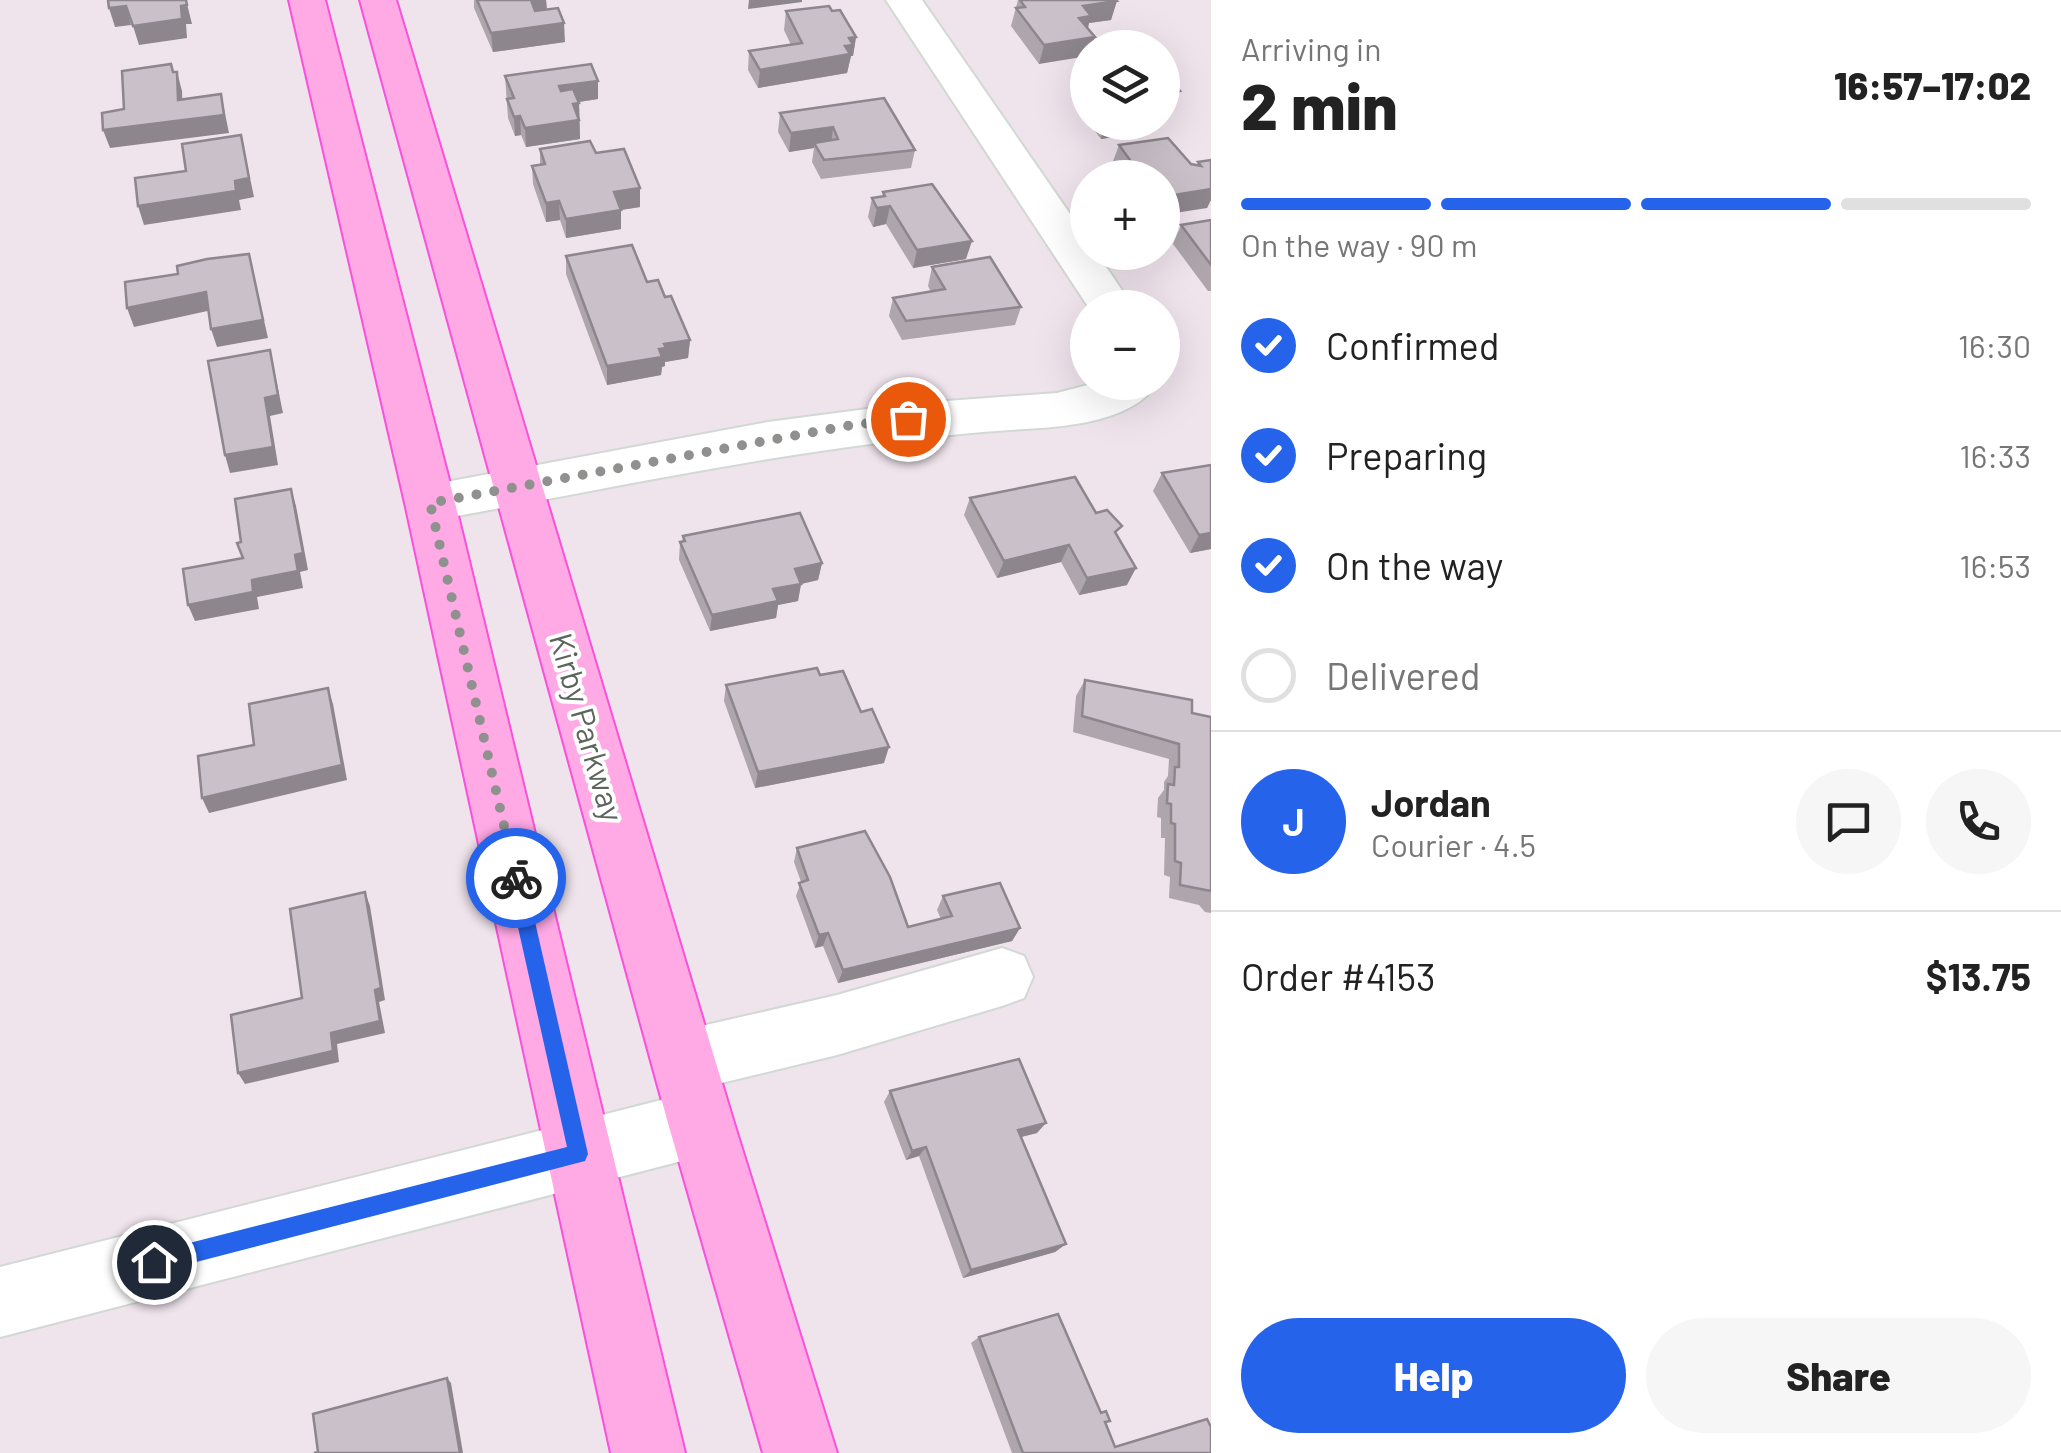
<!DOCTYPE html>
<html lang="en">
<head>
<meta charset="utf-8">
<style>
	body { margin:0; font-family:Barlow,sans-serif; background:#f6f6f6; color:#222; height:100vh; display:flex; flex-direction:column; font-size:38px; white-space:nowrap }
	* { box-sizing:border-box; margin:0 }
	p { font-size:32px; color:#767676 }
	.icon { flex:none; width:55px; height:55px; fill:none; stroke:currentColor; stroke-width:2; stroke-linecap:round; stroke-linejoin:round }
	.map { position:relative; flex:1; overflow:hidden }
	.drawer { display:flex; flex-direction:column; background:#fff; width:850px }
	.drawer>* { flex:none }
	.tools { position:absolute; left:1070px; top:30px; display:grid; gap:20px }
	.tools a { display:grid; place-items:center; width:110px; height:110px; border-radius:50%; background:#fff; box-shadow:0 10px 40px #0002; font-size:50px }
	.pin { position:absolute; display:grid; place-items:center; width:85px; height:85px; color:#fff; margin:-42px; border:5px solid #fff; border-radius:50%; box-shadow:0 2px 10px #0007 }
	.courier { position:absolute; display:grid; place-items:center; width:100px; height:100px; margin:-50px; border:8px solid #2563eb; border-radius:50%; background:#fff; color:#222; box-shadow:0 2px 12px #0007 }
	.head em { font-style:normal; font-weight:800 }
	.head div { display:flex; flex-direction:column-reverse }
	.head { display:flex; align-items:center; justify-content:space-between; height:170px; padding:0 30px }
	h1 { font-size:65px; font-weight:800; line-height:75px }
	.bar { display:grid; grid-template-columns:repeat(4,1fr); gap:15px 10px; align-content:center; height:120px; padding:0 30px }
	.bar i { height:12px; border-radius:8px; background:#e0e0e0 }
	.bar .current { background:#2563eb }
	.bar p { grid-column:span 4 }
	.line { display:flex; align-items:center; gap:25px; padding:0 30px; border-top:2px solid #e0e0e0 }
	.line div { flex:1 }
	.round { display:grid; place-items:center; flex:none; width:105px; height:105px; border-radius:52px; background:#f6f6f6 }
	ol { padding:0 30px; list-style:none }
	li { display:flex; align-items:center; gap:30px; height:110px }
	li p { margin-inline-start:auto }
	li .icon { padding:10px; border-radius:50%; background:#2563eb; color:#fff; stroke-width:4 }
	li:last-child { color:#767676 }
	li i { width:55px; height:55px; border:5px solid #e0e0e0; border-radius:50% }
	.cta { display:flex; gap:20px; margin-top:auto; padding:20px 30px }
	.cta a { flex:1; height:115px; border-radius:60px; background:#2563eb; color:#fff; font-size:40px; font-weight:800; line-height:115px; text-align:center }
	.cta a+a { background:#f6f6f6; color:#222 }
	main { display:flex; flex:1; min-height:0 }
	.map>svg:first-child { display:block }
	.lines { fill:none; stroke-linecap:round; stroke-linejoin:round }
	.minor-casing { stroke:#d1d9d2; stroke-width:4 }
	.major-casing { stroke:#fb50db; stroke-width:4 }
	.minor { fill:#fff; fill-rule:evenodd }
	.major { fill:#ffa9e5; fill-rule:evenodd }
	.wall { fill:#aea5ad }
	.shaded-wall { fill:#8d868d }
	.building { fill:#cac0c9; stroke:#8d868d; stroke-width:2.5 }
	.route { fill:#2563eb }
	.done { stroke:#8f918e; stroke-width:10; stroke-dasharray:0 18 }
	.labels { text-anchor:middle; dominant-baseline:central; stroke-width:8; stroke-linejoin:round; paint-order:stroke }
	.street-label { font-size:32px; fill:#5b655c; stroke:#fff }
</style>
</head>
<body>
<main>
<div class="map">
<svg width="1211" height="1453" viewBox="0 0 1211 1453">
	<rect width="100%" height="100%" fill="#efe3ec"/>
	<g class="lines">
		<defs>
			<g id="minor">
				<polygon points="886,0 922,0 1088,240 1088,252 1096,252 1134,308 1089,308"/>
				<path d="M1099,382H1158C1135,421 1066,427 1025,429C823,441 629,485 430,521L413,516L405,503L413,490L430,485L768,422L905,404L1057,393Z"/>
				<polygon points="1002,948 1024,956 1033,977 1024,998 1002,1006 837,1055 684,1092 661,1083 652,1061 661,1039 684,1030 837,995"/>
				<polygon points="701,1090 724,1100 734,1123 724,1146 701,1156 0,1337 0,1267"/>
			</g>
			<g id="major">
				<polygon points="289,0 325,0 455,503 685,1453 611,1453 405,503"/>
				<polygon points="360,0 396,0 734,1123 837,1453 763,1453 668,1123"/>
			</g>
		</defs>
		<!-- minor casing -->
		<use href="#minor" class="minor-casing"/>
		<!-- major casing -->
		<use href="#major" class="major-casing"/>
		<!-- minor -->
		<use href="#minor" class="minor"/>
		<!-- major -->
		<use href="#major" class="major"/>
	</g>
	<!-- wall -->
	<g class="wall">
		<polygon points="474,0 546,0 547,9 565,42 493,52 474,8"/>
		<polygon points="1018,0 1116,0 1111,20 1089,23 1088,28 1039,64 1011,26"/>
		<polygon points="786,11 832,11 856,37 853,56 851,56 847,73 758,88 748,70 749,51 791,45 784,30"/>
		<polygon points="1088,70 1088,122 1077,108 1080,97 1074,90 1080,72"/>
		<polygon points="505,76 598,99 579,102 580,139 526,147 521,135 515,136 508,118"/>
		<polygon points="780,113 915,150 911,168 821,179 812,162 814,148 789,152 778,132"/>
		<polygon points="1088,122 1150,122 1146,132 1101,139"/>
		<polygon points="1119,145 1197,165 1198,162 1211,160 1210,200 1207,208 1162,178 1122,178 1112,164"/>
		<polygon points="540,149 596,153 640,207 621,210 621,229 566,238 560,220 546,222 533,184 532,166 540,164"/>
		<polygon points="883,192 966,259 913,268 886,224 873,227 868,217 872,198 882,197"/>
		<polygon points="1211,220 1211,291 1208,291 1173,244 1181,225"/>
		<polygon points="566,256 647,282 665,297 690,340 688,358 665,362 665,366 662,367 661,375 607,385 566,274"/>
		<polygon points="932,267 1021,307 1015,325 902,340 889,316 893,298 931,292 928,286"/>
		<polygon points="1211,465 1211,549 1190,553 1153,491 1162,473"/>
		<polygon points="970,498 1096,513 1117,536 1127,585 1079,595 1061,562 997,578 964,515"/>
		<polygon points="683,536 822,563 818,580 801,584 798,601 778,605 776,618 710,631 679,560 680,542 682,542"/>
		<polygon points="820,675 884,763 755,788 724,701 726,685"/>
		<polygon points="1085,680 1192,713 1211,717 1211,913 1205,912 1199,905 1169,898 1170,877 1164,875 1165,838 1161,838 1161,818 1157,817 1158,798 1164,790 1164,782 1168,776 1169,759 1073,732 1076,696"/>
		<polygon points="797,848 908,927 941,919 937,910 943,896 1020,928 1012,941 838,983 823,946 815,948 796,896 801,882 794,862"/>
		<polygon points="890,1091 1037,1133 1021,1137 1066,1244 1055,1252 963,1278 919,1156 906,1160 884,1102"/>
		<polygon points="979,1337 1105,1422 1115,1447 1211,1453 1012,1453 971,1343"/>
	</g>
	<!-- shaded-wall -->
	<g class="shaded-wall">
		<polygon points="186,0 192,24 186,24 187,38 139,45 133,26 181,6"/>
		<polygon points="529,0 546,0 547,12 530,14"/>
		<polygon points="749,0 802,0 802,2 748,9"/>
		<polygon points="1117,1 1111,20 1089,23 1086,35 1074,36 1083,6"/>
		<polygon points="126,6 131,25 115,27 109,8"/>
		<polygon points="564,23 565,42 493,52 491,33"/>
		<polygon points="856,37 853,56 851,56 847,73 758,88 760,70 849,38"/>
		<polygon points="1095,37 1092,48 1088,48 1088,56 1039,64 1044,45"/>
		<polygon points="171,64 177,87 177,72 182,91 183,119"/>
		<polygon points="598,81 598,99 559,105 559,86"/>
		<polygon points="1180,91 1173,110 1162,111 1162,94"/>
		<polygon points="221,94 229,133 110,148 103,130"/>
		<polygon points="579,103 580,139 526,147 525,128 573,104"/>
		<polygon points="520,116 521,135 515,136 514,117"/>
		<polygon points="1106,122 1150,122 1146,132 1101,139"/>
		<polygon points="833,127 831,146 814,143 814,148 789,152 791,133"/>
		<polygon points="241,135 254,197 239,200 241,210 144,225 138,206 235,181"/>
		<polygon points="1211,183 1211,200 1207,208 1162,215 1162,197"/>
		<polygon points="640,188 640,207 614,211 614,192"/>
		<polygon points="559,201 560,220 546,222 546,203"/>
		<polygon points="890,206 886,224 873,227 877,208"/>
		<polygon points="621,210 621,229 566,238 566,219"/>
		<polygon points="972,241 966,259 913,268 917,250"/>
		<polygon points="249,254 268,338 217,347 211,329"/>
		<polygon points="206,292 212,310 134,327 127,308"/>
		<polygon points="690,340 688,358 665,362 665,366 662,367 661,375 607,385 607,366 664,344"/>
		<polygon points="270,350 283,413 270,416 278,465 230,473 225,455 265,398"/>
		<polygon points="291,489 296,506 308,570 300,572 303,588 257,597 259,609 195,621 188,605 252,580 295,555"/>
		<polygon points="1211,533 1211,549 1190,553 1199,535"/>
		<polygon points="1069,545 1061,562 997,578 1004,561"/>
		<polygon points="822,563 818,580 801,584 798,601 778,605 776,618 710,631 712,615 773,589 795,569"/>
		<polygon points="1136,568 1127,585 1079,595 1087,578"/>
		<polygon points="328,688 333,704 347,780 209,813 202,798"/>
		<polygon points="889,747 884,763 755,788 758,772"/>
		<polygon points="365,892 370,906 385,1000 379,1002 385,1033 337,1044 339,1062 245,1084 238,1073 331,1033 375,990"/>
		<polygon points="1020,928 1012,941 838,983 843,970"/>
		<polygon points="828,933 823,946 815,948 819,935"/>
		<polygon points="1046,1123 1037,1133 1009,1140 1018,1130"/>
		<polygon points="926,1147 919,1156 906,1160 912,1151"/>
		<polygon points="1066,1244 1055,1252 963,1278 971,1270"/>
		<polygon points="447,1378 451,1383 463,1453 460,1453"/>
	</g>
	<!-- building -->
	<g class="building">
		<polygon points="108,0 186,0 187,5 181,6 182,19 133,26 126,6 109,8"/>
		<polygon points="477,0 531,0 535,11 558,8 564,23 491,33"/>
		<polygon points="1020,0 1116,0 1117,1 1083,6 1091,16 1079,18 1095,37 1044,45 1016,8 1025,7"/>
		<polygon points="829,6 832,11 840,10 856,37 849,38 853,45 845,46 850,54 760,70 749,51 802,43 786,11"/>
		<polygon points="171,64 173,72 177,72 178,100 221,94 224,115 103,130 102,113 124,109 122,71"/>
		<polygon points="591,64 598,81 559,86 561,91 573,89 579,103 573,104 579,120 525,128 520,116 514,117 507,99 514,98 505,76"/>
		<polygon points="1088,70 1088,79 1080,72"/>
		<polygon points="1162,70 1180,91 1162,94"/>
		<polygon points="884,98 915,150 824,160 814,143 838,139 833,127 791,133 780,113"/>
		<polygon points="241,135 249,178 235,181 236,191 138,206 135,178 186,171 182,144"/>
		<polygon points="1168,138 1191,164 1201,166 1198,162 1211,160 1211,189 1162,197 1162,178 1143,178 1119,145"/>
		<polygon points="590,141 596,153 624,149 640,188 614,192 621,210 566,219 559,201 546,203 532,166 545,164 540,149"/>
		<polygon points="932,184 972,241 917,250 890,206 877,208 872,198 885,196 883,192"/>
		<polygon points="1211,220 1211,265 1181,225"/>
		<polygon points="632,245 647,282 658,280 665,297 671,296 690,340 664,344 666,348 659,349 662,357 607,366 566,256"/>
		<polygon points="249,254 263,320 211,329 206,292 127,308 125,282 178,274 177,266 207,259"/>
		<polygon points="990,257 1021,307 906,321 893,298 945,289 932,267"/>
		<polygon points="270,350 278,395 265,398 273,447 225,455 208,361"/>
		<polygon points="1211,465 1211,533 1199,535 1162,473"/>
		<polygon points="1075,477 1096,513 1107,510 1122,526 1115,532 1136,568 1087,578 1069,545 1004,561 970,498"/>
		<polygon points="291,489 303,553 295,555 298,571 252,580 253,592 188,605 183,569 243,558 237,543 241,542 235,499"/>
		<polygon points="800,513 822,563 795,569 801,584 773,589 778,601 712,615 680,542 685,541 683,536"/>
		<polygon points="817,668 820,675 843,671 861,712 872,709 889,747 758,772 726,685"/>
		<polygon points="1085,680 1192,700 1192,713 1211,717 1211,891 1180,885 1181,863 1175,861 1175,824 1171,823 1171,804 1167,803 1168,784 1174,785 1175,767 1179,767 1179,744 1082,716"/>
		<polygon points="328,688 342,765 202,798 198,756 254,745 249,704"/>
		<polygon points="865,831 890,877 908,927 952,916 943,896 1000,883 1020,928 843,970 828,933 819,935 799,883 808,880 797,848"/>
		<polygon points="365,892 381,988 375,990 380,1021 331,1033 333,1051 238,1073 231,1015 302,998 290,909"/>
		<polygon points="1019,1059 1046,1123 1018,1130 1066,1244 971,1270 926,1147 912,1151 890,1091"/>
		<polygon points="1058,1314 1101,1413 1106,1411 1110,1421 1105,1422 1115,1447 1207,1419 1211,1427 1211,1453 1023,1453 979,1337"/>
		<polygon points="447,1378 460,1453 314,1453 318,1452 313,1414"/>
	</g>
	<!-- route -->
	<polygon class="route" points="516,871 525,878 588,1154 585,1161 154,1273 147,1270 147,1255 154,1252 567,1147 507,878"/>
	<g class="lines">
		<!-- done -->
		<polyline class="done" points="516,878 430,503 852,425 908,419"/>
	</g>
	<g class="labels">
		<!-- street labels -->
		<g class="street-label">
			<text transform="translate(588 727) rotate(74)">Kirby Parkway</text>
		</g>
	</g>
</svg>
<div class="tools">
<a><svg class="icon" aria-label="layers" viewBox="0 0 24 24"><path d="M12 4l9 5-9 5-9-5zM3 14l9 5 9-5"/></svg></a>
<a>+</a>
<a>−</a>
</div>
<div class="pin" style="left:908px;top:419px;background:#ea580c"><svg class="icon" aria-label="bag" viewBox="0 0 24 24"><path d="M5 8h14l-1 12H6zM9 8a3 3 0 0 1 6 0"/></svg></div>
<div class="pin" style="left:154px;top:1262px;background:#1f2937"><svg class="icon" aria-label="home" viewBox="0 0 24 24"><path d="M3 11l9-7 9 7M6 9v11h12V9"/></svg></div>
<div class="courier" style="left:516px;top:878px"><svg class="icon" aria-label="bike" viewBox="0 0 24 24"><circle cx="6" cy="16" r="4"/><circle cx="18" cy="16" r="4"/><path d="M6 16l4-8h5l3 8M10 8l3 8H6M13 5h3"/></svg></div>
</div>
<section class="drawer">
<div class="head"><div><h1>2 min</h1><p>Arriving in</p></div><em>16:57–17:02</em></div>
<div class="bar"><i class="current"></i><i class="current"></i><i class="current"></i><i></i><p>On the way · 90 m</p></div>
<ol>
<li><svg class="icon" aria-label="check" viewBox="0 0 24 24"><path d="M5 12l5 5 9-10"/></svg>Confirmed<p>16:30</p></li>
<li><svg class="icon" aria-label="check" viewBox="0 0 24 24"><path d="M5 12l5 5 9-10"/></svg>Preparing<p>16:33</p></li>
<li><svg class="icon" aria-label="check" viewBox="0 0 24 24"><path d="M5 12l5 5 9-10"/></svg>On the way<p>16:53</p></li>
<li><i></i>Delivered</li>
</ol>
<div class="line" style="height:180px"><b class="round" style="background:#2563eb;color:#fff">J</b><div><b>Jordan</b><p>Courier · 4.5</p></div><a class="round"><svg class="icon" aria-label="chat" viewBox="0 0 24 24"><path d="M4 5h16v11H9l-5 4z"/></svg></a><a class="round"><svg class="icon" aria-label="phone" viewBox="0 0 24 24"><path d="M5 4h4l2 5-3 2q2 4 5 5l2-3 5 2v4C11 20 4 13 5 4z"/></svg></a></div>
<div class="line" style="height:130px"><div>Order #4153</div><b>$13.75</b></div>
<div class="cta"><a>Help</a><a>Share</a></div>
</section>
</main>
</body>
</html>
